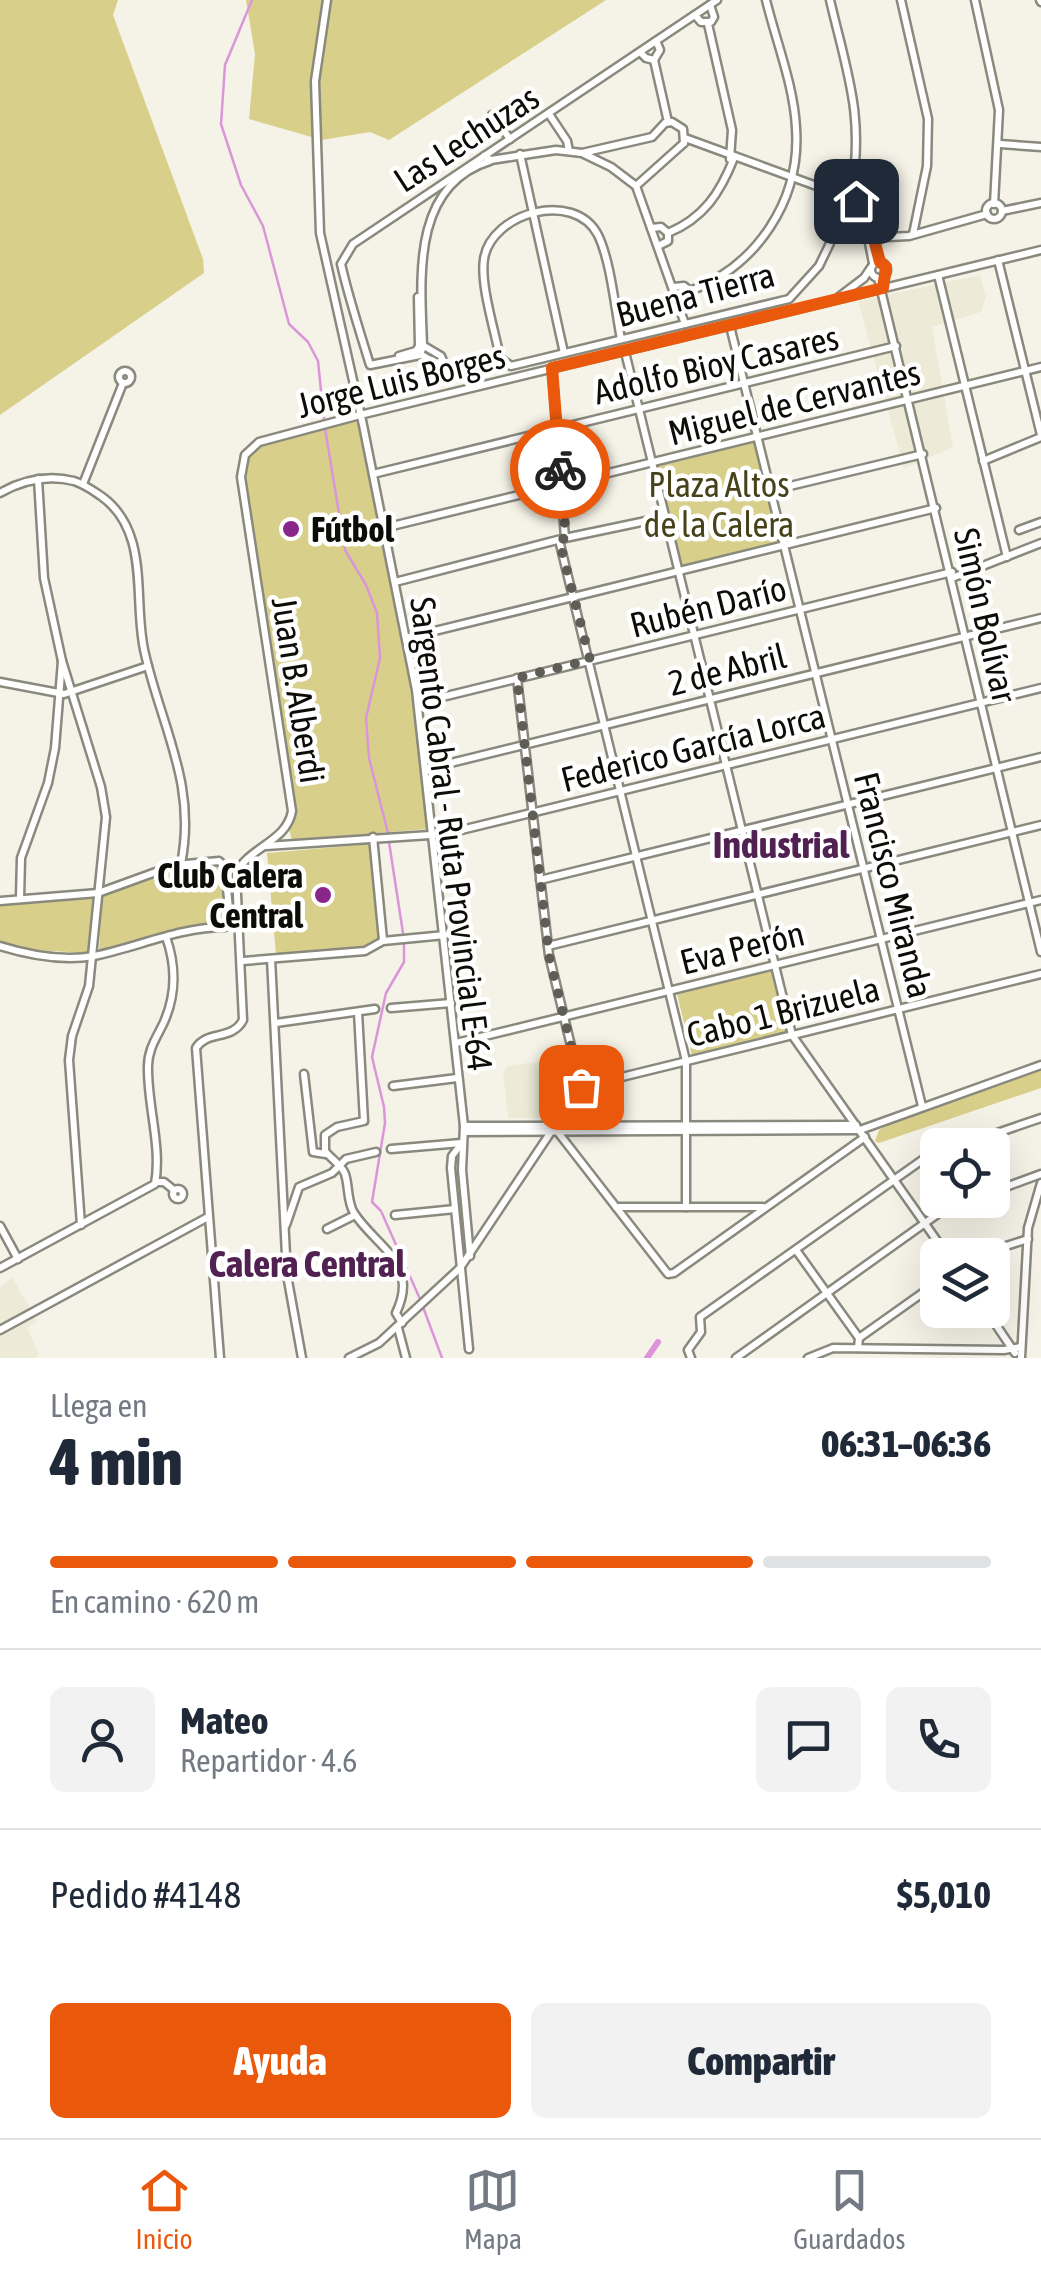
<!DOCTYPE html>
<html lang="es">
<head>
<meta charset="utf-8">
<style>
	body { margin:0; font-family:"Asap Condensed",sans-serif; background:#f2f2f3; color:#1f2937; height:100vh; display:flex; flex-direction:column; font-size:38px; white-space:nowrap }
	* { box-sizing:border-box; margin:0 }
	p { font-size:32px; color:#747a83 }
	.icon { flex:none; width:55px; height:55px; fill:none; stroke:currentColor; stroke-width:2; stroke-linecap:round; stroke-linejoin:round }
	.map { position:relative; height:1358px; overflow:hidden }
	.details { display:flex; flex-direction:column; background:#fff; flex:1 }
	.details>* { flex:none }
	.controls { position:absolute; left:920px; top:1128px; display:grid; gap:20px }
	.controls a { display:grid; place-items:center; width:90px; height:90px; border-radius:15px; background:#fff; box-shadow:0 10px 40px #0002; font-size:50px }
	.pin { position:absolute; display:grid; place-items:center; width:85px; height:85px; color:#fff; margin:-42px; border-radius:20px; box-shadow:0 5px 15px #0006 }
	.courier { position:absolute; display:grid; place-items:center; width:100px; height:100px; margin:-50px; border:8px solid #ea580c; border-radius:50%; background:#fff; color:#222; box-shadow:0 2px 12px #0007 }
	.head em { font-style:normal; font-weight:800 }
	.head div { display:flex; flex-direction:column-reverse }
	.head { display:flex; align-items:center; justify-content:space-between; height:170px; padding:0 50px }
	h1 { font-size:65px; font-weight:800; line-height:75px }
	.bar { display:grid; grid-template-columns:repeat(4,1fr); gap:15px 10px; align-content:center; height:120px; padding:0 50px }
	.bar i { height:12px; border-radius:8px; background:#e0e1e3 }
	.bar .current { background:#ea580c }
	.bar p { grid-column:span 4 }
	.line { display:flex; align-items:center; gap:25px; padding:0 50px; border-top:2px solid #e0e1e3 }
	.line div { flex:1 }
	.round { display:grid; place-items:center; flex:none; width:105px; height:105px; border-radius:15px; background:#f2f2f3 }
	.action { display:flex; gap:20px; margin-top:auto; padding:20px 50px }
	.action a { flex:1; height:115px; border-radius:15px; background:#ea580c; color:#fff; font-size:40px; font-weight:800; line-height:115px; text-align:center }
	.action a+a { background:#f2f2f3; color:#1f2937 }
	.menu { display:flex; justify-content:space-around; align-items:center; height:140px; border-top:2px solid #e0e1e3; background:#fff; font-size:28px; color:#747a83 }
	.menu a { display:grid; justify-items:center; gap:5px }
	.menu .current { color:#ea580c }
	.map>svg:first-child { display:block }
	.built { fill:#edebd7 }
	.green { fill:#d8d08a }
	.lines { fill:none; stroke-linecap:round; stroke-linejoin:round }
	.stream { stroke:#da96d9; stroke-width:2.5 }
	.canal { stroke:#da96d9; stroke-width:6 }
	.minor-casing { stroke:#8a897e; stroke-width:11 }
	.minor { stroke:#fff; stroke-width:6 }
	.done { stroke:#5e5d56; stroke-width:10; stroke-dasharray:0 18 }
	.route { stroke:#ea580c; stroke-width:12 }
	.poi-dot { fill:#8a258c; stroke:#fff; stroke-width:4 }
	.labels { text-anchor:middle; dominant-baseline:central; stroke-width:9; stroke-linejoin:round; paint-order:stroke }
	.street-label { font-size:35px; fill:#0d0c08; stroke:#fff }
	.park-label { font-size:35px; fill:#474219; stroke:#fff }
	.poi-label { font-size:35px; font-weight:bold; fill:#0d0c08; stroke:#fff; text-anchor:start }
	.neighbourhood-label { font-size:38px; font-weight:bold; fill:#512152; stroke:#fff }
</style>
</head>
<body>
<div class="map">
<svg width="1041" height="1358" viewBox="0 0 1041 1358">
	<rect width="100%" height="100%" fill="#f5f3e7"/>
	<!-- built -->
	<g class="built">
		<polygon points="980,275 986,297 981,312 932,327 953,447 904,469 858,301"/>
		<polygon points="543,1061 546,1070 552,1069 553,1074 568,1071 573,1085 553,1118 508,1118 503,1072 508,1066"/>
		<polygon points="12,1277 37,1321 27,1328 39,1354 36,1358 0,1358 0,1287"/>
	</g>
	<!-- green -->
	<g class="green">
		<polygon points="0,0 118,0 113,15 203,259 204,273 0,415"/>
		<polygon points="246,0 606,0 389,140 370,132 322,140 249,119 255,54"/>
		<polygon points="355,421 358,423 413,701 428,829 292,840 289,829 295,806 243,476 244,461 255,446"/>
		<polygon points="755,442 781,542 682,567 657,466"/>
		<polygon points="371,844 378,938 371,946 276,954 267,853"/>
		<polygon points="221,865 227,921 224,924 197,926 99,951 102,895 179,867"/>
		<polygon points="93,897 91,951 88,953 32,950 0,944 0,903"/>
		<polygon points="773,970 788,1031 692,1055 677,994"/>
		<polygon points="1041,1069 1041,1088 879,1143 875,1141 879,1130 900,1119"/>
	</g>
	<g class="lines">
		<!-- stream -->
		<g class="stream">
			<polyline points="252,0 225,65 221,124 241,185 263,226 289,324 308,342 318,361 324,420"/>
			<polyline points="325,428 345,550 366,585 377,613 380,658 366,718 369,758 388,833"/>
			<polyline points="389,842 403,933"/>
			<polyline points="404,942 404,962 386,993 372,1057 384,1107 385,1123 372,1202 381,1211 420,1299"/>
			<polyline points="423,1307 442,1358"/>
		</g>
		<!-- canal -->
		<polyline class="canal" points="647,1358 658,1342"/>
		<defs>
			<g id="minor">
				<polyline points="327,0 315,81 320,233 363,425 416,690 464,1126 462,1170 470,1256"/>
				<path d="M830,0C847,73 865,117 851,194"/>
				<polyline points="901,0 928,119 927,166 913,234"/>
				<polyline points="975,0 999,110 994,204"/>
				<polyline points="1040,0 1041,2"/>
				<polyline points="695,15 701,22 711,22 714,17 710,5"/>
				<polyline points="708,24 732,130 730,159"/>
				<polyline points="640,52 646,58 654,60 660,50 656,41"/>
				<polyline points="654,60 668,122"/>
				<polyline points="549,114 567,141 569,151"/>
				<polyline points="492,115 510,139"/>
				<polyline points="685,138 844,196"/>
				<polyline points="1000,144 1041,147"/>
				<polyline points="520,154 564,353"/>
				<polyline points="584,154 611,167 636,186 685,324"/>
				<polyline points="484,156 491,160 556,150 582,153 652,137 665,123 672,122 683,129 684,143"/>
				<polyline points="636,186 684,143"/>
				<polyline points="856,201 871,228 880,262"/>
				<circle cx="994" cy="211" r="8"/>
				<polyline points="851,206 868,238 873,263"/>
				<polyline points="1002,211 1041,203"/>
				<polyline points="651,228 661,227 668,233 668,241 658,246"/>
				<path d="M668,233C704,218 720,193 734,158"/>
				<polyline points="868,238 909,236 987,214"/>
				<polyline points="998,260 1041,435"/>
				<circle cx="879" cy="270" r="8"/>
				<polyline points="938,275 1007,557"/>
				<polyline points="878,278 1041,952"/>
				<polyline points="673,287 684,286 690,291 689,299 679,306"/>
				<path d="M690,291C757,266 801,200 796,128C794,86 776,41 766,0"/>
				<polyline points="839,297 864,278 870,269"/>
				<polyline points="730,326 922,1106"/>
				<path d="M621,339C615,309 611,262 598,235C574,189 491,213 484,259C480,285 495,331 500,358L511,366L789,299L819,266L848,206"/>
				<polyline points="625,352 792,1035 947,1255"/>
				<polyline points="420,354 436,363 443,361 441,356 424,346"/>
				<path d="M420,355L370,365C360,332 349,299 341,264L353,244L717,0"/>
				<path d="M420,355L423,346C421,281 410,186 490,161"/>
				<polyline points="399,356 416,351 419,346 418,297"/>
				<polyline points="552,368 565,538"/>
				<circle cx="125" cy="377" r="6"/>
				<polyline points="983,461 1041,437"/>
				<polyline points="373,474 896,346"/>
				<polyline points="83,484 123,383"/>
				<polyline points="769,491 923,454"/>
				<path d="M0,493C23,480 49,475 74,481C84,484 92,490 101,496C152,532 132,603 145,654C162,728 197,785 181,864"/>
				<polyline points="384,528 1041,367"/>
				<polyline points="1019,530 1041,522"/>
				<polyline points="559,540 686,1061 686,1207"/>
				<polyline points="952,578 1041,543"/>
				<polyline points="395,582 565,538 665,517"/>
				<polyline points="406,638 936,508"/>
				<polyline points="62,661 101,787 106,817 89,986 72,1036 69,1060 81,1225"/>
				<polyline points="517,678 549,955 581,1087"/>
				<polyline points="0,682 64,694 148,666"/>
				<polyline points="418,703 952,572"/>
				<polyline points="426,769 1041,618"/>
				<polyline points="373,837 383,940"/>
				<polyline points="266,846 445,834 1041,688"/>
				<polyline points="540,880 1041,757"/>
				<polyline points="20,898 21,858 48,783 55,748 62,661 44,578 38,479"/>
				<path d="M0,901L98,893L175,865L219,861L225,867L230,920L225,927C180,927 138,947 94,956C64,961 29,955 0,946"/>
				<polyline points="548,946 1041,825"/>
				<polyline points="271,959 287,1275 302,1358"/>
				<polyline points="243,961 365,951 383,941 445,935"/>
				<polyline points="391,1008 451,1003"/>
				<path d="M358,1012L364,1121L337,1127L325,1135V1151C331,1159 342,1165 345,1174C349,1186 347,1202 354,1213C377,1248 420,1263 396,1313L402,1323"/>
				<polyline points="276,1023 375,1009"/>
				<polyline points="456,1043 1041,900"/>
				<polyline points="304,1074 313,1152 326,1154"/>
				<polyline points="393,1086 457,1078"/>
				<polyline points="464,1126 856,1125"/>
				<polyline points="557,1131 668,1274 674,1273 865,1137"/>
				<polyline points="464,1132 860,1130 1041,1065"/>
				<polyline points="462,1143 452,1156 451,1168 469,1349"/>
				<polyline points="962,1145 1041,1118"/>
				<polyline points="391,1149 461,1143"/>
				<polyline points="156,1182 164,1182 174,1190"/>
				<circle cx="178" cy="1194" r="5"/>
				<polyline points="992,1192 1041,1174"/>
				<polyline points="616,1207 763,1207"/>
				<polyline points="395,1215 455,1209"/>
				<polyline points="286,1225 299,1187 332,1173 346,1159 376,1152"/>
				<polyline points="0,1226 18,1259"/>
				<polyline points="327,1229 355,1215"/>
				<polyline points="796,1250 859,1338"/>
				<polyline points="978,1255 1028,1239"/>
				<path d="M0,1268L155,1184C162,1147 147,1104 148,1066C148,1049 157,1037 164,1022C176,995 176,965 166,937"/>
				<polyline points="986,1310 1015,1353"/>
				<polyline points="398,1328 406,1358"/>
				<polyline points="0,1330 208,1217"/>
				<polyline points="858,1348 859,1338 938,1282"/>
				<path d="M220,1358L196,1048C207,1030 232,1041 243,1020L236,874C248,847 287,842 292,811L241,477L245,455L259,442L360,415L1041,250"/>
				<polyline points="349,1358 379,1343 460,1268 581,1087 1041,974"/>
				<polyline points="691,1358 688,1350 701,1332 700,1317 925,1158 938,1153"/>
				<polyline points="736,1358 946,1208 968,1200"/>
				<polyline points="808,1358 833,1348 1004,1350 1021,1347"/>
				<polyline points="1021,1358 1028,1228 1041,1183"/>
			</g>
		</defs>
		<!-- minor casing -->
		<use href="#minor" class="minor-casing"/>
		<!-- minor -->
		<use href="#minor" class="minor"/>
	</g>
	<g class="lines">
		<!-- done -->
		<polyline class="done" points="560,469 566,538 559,540 590,660 517,678 549,956 581,1087"/>
		<!-- route -->
		<polyline class="route" points="560,469 552,368 883,288 886,267 880,262 871,228 856,201"/>
	</g>
	<!-- markers -->
	<g class="poi-dot">
		<circle cx="291" cy="529" r="10"/>
		<circle cx="323" cy="895" r="10"/>
	</g>
	<g class="labels">
		<!-- street labels -->
		<g class="street-label">
			<text transform="translate(466 138) rotate(-33)">Las Lechuzas</text>
			<text transform="translate(695 294) rotate(-15)">Buena Tierra</text>
			<text transform="translate(716 364) rotate(-13)">Adolfo Bioy Casares</text>
			<text transform="translate(401 380) rotate(-14)">Jorge Luis Borges</text>
			<text transform="translate(794 402) rotate(-14)">Miguel de Cervantes</text>
			<text transform="translate(708 606) rotate(-14)">Rubén Darío</text>
			<text transform="translate(986 615) rotate(77)">Simón Bolívar</text>
			<text transform="translate(727 669) rotate(-14)">2 de Abril</text>
			<text transform="translate(299 690) rotate(81)">Juan B. Alberdi</text>
			<text transform="translate(693 747) rotate(-14)">Federico García Lorca</text>
			<text transform="translate(452 834) rotate(83)">Sargento Cabral - Ruta Provincial E-64</text>
			<text transform="translate(894 885) rotate(76)">Francisco Miranda</text>
			<text transform="translate(742 947) rotate(-14)">Eva Perón</text>
			<text transform="translate(783 1011) rotate(-14)">Cabo 1 Brizuela</text>
		</g>
		<!-- park labels -->
		<g class="park-label">
			<text x="719" y="484">Plaza Altos<tspan x="719" dy="40">de la Calera</tspan></text>
		</g>
		<!-- poi labels -->
		<g class="poi-label">
			<text x="311" y="529">Fútbol</text>
			<text x="303" y="875" text-anchor="end">Club Calera<tspan x="303" dy="40">Central</tspan></text>
		</g>
		<!-- neighbourhood labels -->
		<g class="neighbourhood-label">
			<text x="781" y="844">Industrial</text>
			<text x="307" y="1263">Calera Central</text>
		</g>
	</g>
</svg>
<div class="controls">
<a><svg class="icon" aria-label="locate" viewBox="0 0 24 24"><circle cx="12" cy="12" r="6"/><path d="M12 2v4M12 18v4M2 12h4M18 12h4"/></svg></a>
<a><svg class="icon" aria-label="layers" viewBox="0 0 24 24"><path d="M12 4l9 5-9 5-9-5zM3 14l9 5 9-5"/></svg></a>
</div>
<div class="pin" style="left:581px;top:1087px;background:#ea580c"><svg class="icon" aria-label="bag" viewBox="0 0 24 24"><path d="M5 8h14l-1 12H6zM9 8a3 3 0 0 1 6 0"/></svg></div>
<div class="pin" style="left:856px;top:201px;background:#1f2937"><svg class="icon" aria-label="home" viewBox="0 0 24 24"><path d="M3 11l9-7 9 7M6 9v11h12V9"/></svg></div>
<div class="courier" style="left:560px;top:469px"><svg class="icon" aria-label="bike" viewBox="0 0 24 24"><circle cx="6" cy="16" r="4"/><circle cx="18" cy="16" r="4"/><path d="M6 16l4-8h5l3 8M10 8l3 8H6M13 5h3"/></svg></div>
</div>
<section class="details">
<div class="head"><div><h1>4 min</h1><p>Llega en</p></div><em>06:31–06:36</em></div>
<div class="bar"><i class="current"></i><i class="current"></i><i class="current"></i><i></i><p>En camino · 620 m</p></div>
<div class="line" style="height:180px"><a class="round"><svg class="icon" aria-label="person" viewBox="0 0 24 24"><circle cx="12" cy="8" r="4"/><path d="M4 21q1-7 8-7t8 7"/></svg></a><div><b>Mateo</b><p>Repartidor · 4.6</p></div><a class="round"><svg class="icon" aria-label="chat" viewBox="0 0 24 24"><path d="M4 5h16v11H9l-5 4z"/></svg></a><a class="round"><svg class="icon" aria-label="phone" viewBox="0 0 24 24"><path d="M5 4h4l2 5-3 2q2 4 5 5l2-3 5 2v4C11 20 4 13 5 4z"/></svg></a></div>
<div class="line" style="height:130px"><div>Pedido #4148</div><b>$5,010</b></div>
<div class="action"><a>Ayuda</a><a>Compartir</a></div>
</section>
<nav class="menu">
<a class="current"><svg class="icon" aria-label="home" viewBox="0 0 24 24"><path d="M3 11l9-7 9 7M6 9v11h12V9"/></svg>Inicio</a>
<a><svg class="icon" aria-label="map" viewBox="0 0 24 24"><path d="M3 6l6-2 6 2 6-2v14l-6 2-6-2-6 2zM9 4v14M15 6v14"/></svg>Mapa</a>
<a><svg class="icon" aria-label="saved" viewBox="0 0 24 24"><path d="M7 4h10v16l-5-4-5 4z"/></svg>Guardados</a>
</nav>
</body>
</html>
